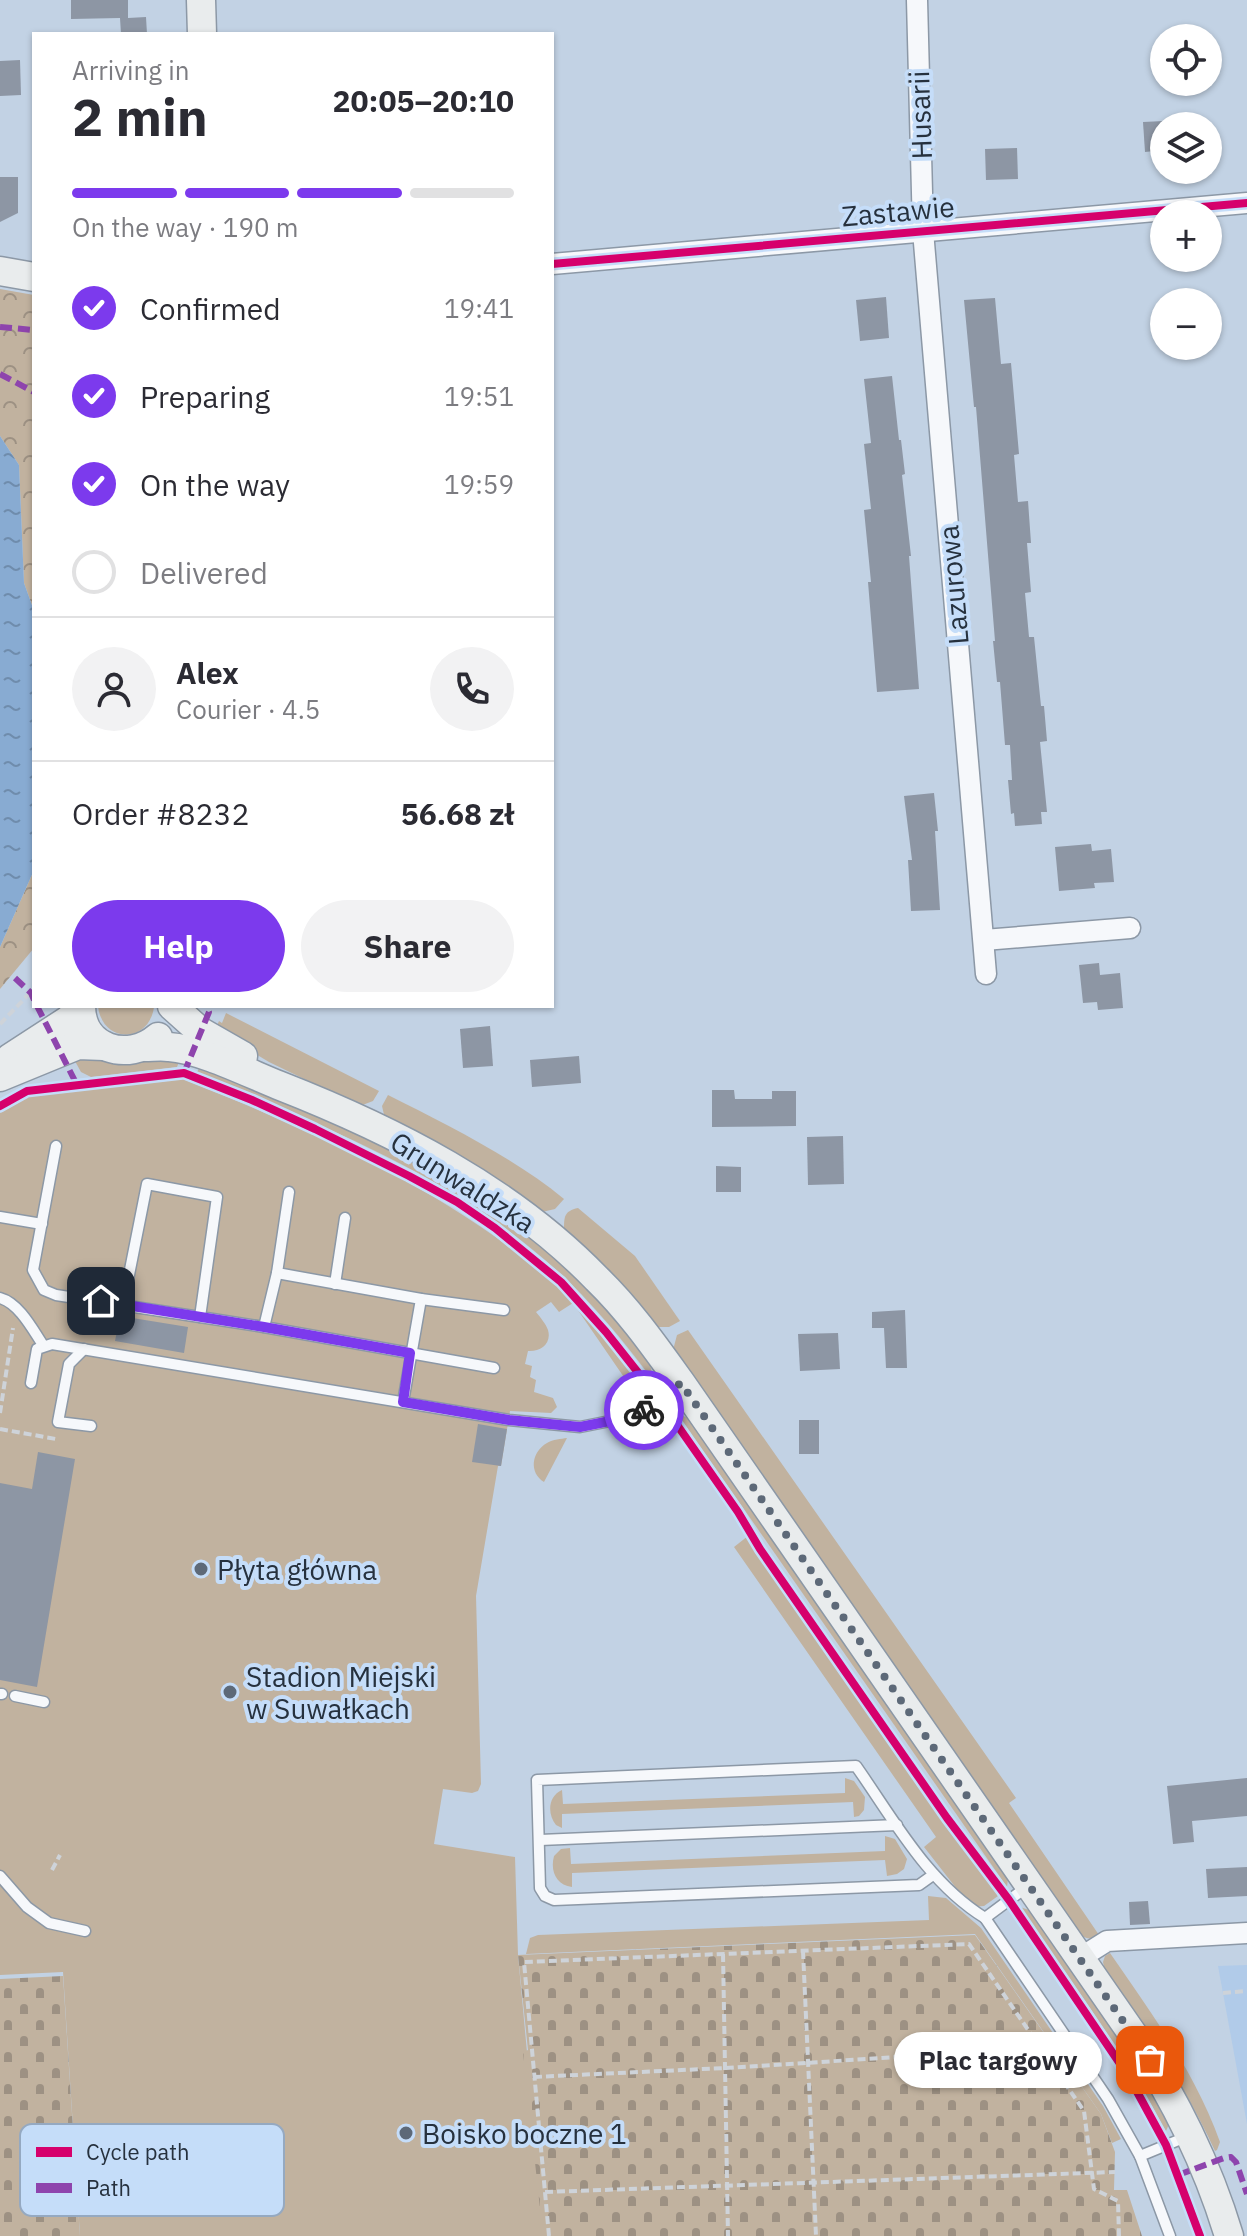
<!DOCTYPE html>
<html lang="en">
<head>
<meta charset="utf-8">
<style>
	body { margin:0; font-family:"IBM Plex Sans",sans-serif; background:#f2f2f3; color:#2b2b33; height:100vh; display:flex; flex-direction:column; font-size:30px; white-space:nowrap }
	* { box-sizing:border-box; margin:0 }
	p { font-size:26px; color:#7c7c81 }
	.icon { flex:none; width:44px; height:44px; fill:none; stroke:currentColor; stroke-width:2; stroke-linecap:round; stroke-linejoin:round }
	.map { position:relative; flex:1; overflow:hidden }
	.side { position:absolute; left:32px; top:32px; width:522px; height:976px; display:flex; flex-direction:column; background:#fff; border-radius:0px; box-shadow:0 2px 6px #0004 }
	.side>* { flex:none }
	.tools { position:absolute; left:1150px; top:24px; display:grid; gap:16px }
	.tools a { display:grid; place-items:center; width:72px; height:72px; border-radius:50%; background:#fff; box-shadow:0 2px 6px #0004; font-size:40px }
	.pin { position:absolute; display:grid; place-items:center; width:68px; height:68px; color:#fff; margin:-34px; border-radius:16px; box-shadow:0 4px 12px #0006 }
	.courier { position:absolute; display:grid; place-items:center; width:80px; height:80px; margin:-40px; border:6px solid #7c3aed; border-radius:50%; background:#fff; color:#222; box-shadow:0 2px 10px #0007 }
	.bubble { position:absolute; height:56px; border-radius:28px; background:#fff; box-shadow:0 2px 6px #0004; font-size:26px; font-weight:800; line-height:56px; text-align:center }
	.overview em { font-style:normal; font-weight:800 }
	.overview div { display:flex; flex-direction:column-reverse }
	.overview { display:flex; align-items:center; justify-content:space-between; height:136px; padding:0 40px }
	h1 { font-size:52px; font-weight:800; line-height:60px }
	.bar { display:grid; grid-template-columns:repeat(4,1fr); gap:12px 8px; align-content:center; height:96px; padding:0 40px }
	.bar i { height:10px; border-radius:6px; background:#e1e1e2 }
	.bar .current { background:#7c3aed }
	.bar p { grid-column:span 4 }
	.line { display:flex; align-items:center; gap:20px; padding:0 40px; border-top:2px solid #e1e1e2 }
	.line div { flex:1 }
	.round { display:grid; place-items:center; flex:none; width:84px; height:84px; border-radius:42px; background:#f2f2f3 }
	ol { padding:0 40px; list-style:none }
	li { display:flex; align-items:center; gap:24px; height:88px }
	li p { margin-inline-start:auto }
	li .icon { padding:8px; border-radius:50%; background:#7c3aed; color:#fff; stroke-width:4 }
	li:last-child { color:#7c7c81 }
	li i { width:44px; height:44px; border:4px solid #e1e1e2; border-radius:50% }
	.primary-button { display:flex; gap:16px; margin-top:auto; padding:16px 40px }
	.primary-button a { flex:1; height:92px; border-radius:48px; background:#7c3aed; color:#fff; font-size:32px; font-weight:800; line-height:92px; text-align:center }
	.primary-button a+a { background:#f2f2f3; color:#2b2b33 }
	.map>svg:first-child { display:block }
	.built { fill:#b1cbe9 }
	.green { fill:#c1b29f }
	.cemetery { fill:url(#cemetery-stones) }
	.park { fill:url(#park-crowns) }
	.water { fill:url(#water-ripples) }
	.building { fill:#8d96a4 }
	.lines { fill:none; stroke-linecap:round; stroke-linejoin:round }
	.lane-casing { stroke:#8c98a6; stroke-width:13 }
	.street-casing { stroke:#8c98a6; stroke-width:23 }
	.secondary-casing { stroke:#8c98a6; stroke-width:31 }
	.path { stroke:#ced3d9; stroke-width:4; stroke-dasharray:8 4; stroke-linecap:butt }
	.lane { stroke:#f6f8fb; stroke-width:10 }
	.street { stroke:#f6f8fb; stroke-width:20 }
	.secondary { stroke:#e9eced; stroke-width:28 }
	.quiet { stroke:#8e44ad; stroke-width:6; stroke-dasharray:12 6; stroke-linecap:butt }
	.cycleway-casing { stroke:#c5ddf9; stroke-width:13 }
	.cycleway { stroke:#d6006c; stroke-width:8 }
	.done { stroke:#5d6978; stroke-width:8; stroke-dasharray:0 14.4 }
	.route { stroke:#7c3aed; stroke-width:10 }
	.poi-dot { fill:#5d6978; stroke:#c5ddf9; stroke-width:3 }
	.labels { text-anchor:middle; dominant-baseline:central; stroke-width:8; stroke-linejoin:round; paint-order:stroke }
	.street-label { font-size:28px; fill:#26313e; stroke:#c5ddf9 }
	.poi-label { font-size:28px; fill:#26313e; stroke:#c5ddf9; text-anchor:start }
	.key { fill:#c5ddf9; stroke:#95a9c1; stroke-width:2 }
	.key-label { font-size:22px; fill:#26313e }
</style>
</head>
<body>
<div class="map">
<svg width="1247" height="2236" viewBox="0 0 1247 2236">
	<defs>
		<pattern id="cemetery-stones" width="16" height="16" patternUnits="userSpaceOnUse" patternTransform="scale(2)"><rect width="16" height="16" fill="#c1b29f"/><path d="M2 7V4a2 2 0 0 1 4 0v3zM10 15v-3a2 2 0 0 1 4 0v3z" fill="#9d9183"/></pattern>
		<pattern id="park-crowns" width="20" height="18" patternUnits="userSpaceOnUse" patternTransform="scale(2)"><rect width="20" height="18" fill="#c1b29f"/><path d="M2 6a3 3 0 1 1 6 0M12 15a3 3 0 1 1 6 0" fill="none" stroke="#9d9183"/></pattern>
		<pattern id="water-ripples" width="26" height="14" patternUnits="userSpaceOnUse" patternTransform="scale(2)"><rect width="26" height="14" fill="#88abd2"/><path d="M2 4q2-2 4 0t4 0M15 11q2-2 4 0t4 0" fill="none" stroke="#6f8cac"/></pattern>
	</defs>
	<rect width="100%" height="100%" fill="#c2d2e4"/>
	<!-- built -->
	<polygon class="built" points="1247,1965 1247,2124 1218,1966"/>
	<!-- green -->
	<g class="green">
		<path d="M98,1006H154V1007C149,1044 102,1044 98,1006Z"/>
		<polygon points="226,1013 379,1091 373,1101 360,1106 269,1062 215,1030 219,1021 222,1023"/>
		<polygon points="71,1054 181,1057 177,1067 91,1077 81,1072"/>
		<path d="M201,1065C353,1128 509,1194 619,1324C632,1339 654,1358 652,1379C617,1332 579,1287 533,1250C435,1168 312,1122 197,1072Z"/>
		<path d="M183,1079C315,1132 449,1190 556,1285C591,1316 619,1355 647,1391C640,1399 627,1403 618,1397L630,1386L573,1303L559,1312L551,1302L536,1312C540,1317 546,1324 548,1330C552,1344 540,1352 528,1351L525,1364L532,1366L530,1377L536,1380L534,1392L553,1398L557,1407L551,1413L510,1411L501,1466H498L476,1596L481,1784L478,1791L472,1793L443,1789L434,1844L515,1857L518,1955L544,2236H80L63,1972L0,1975V1113L30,1096Z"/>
		<path d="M388,1095C446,1124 514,1158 564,1199L555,1209L542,1212L385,1119L382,1106Z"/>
		<path d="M578,1208L635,1256L680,1321L669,1327H656L564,1230C564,1217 564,1211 578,1208Z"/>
		<path d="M688,1330L1016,1798L1009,1803L1099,1935C1091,1940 1085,1940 1079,1932L673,1350L677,1335Z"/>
		<polygon points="677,1413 692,1420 1008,1879 1007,1887"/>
		<path d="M567,1438L544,1482C529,1473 531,1452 547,1443C553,1439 561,1439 567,1438Z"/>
		<polygon points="748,1536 998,1896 984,1906 971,1907 924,1847 936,1837 734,1547"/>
		<path d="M845,1778L854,1781L865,1797L864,1810L859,1816L854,1817L853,1802L562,1814V1828L556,1825C547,1814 548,1796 562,1790L563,1804L845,1793Z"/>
		<path d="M885,1836L895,1839L907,1859L904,1869L897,1874L887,1876L885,1860L572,1873V1887C556,1885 550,1871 554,1856L561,1849L570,1848L571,1864L885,1851Z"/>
		<polygon points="928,1896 946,1898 981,1928 1103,2106 1121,2139 1112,2143 1101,2114 975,1934 526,1954 530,1938 538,1935 929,1920"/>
		<path d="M1020,1907L1032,1911L1153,2089L1170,2122L1166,2131C1124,2053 1071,1981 1020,1907Z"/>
		<path d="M1110,1953C1152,2014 1195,2072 1220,2142L1217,2150L1215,2151C1185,2086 1147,2029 1105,1971L1103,1962L1105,1956Z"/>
	</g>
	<!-- cemetery -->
	<g class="cemetery">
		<polygon points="975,1935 1101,2114 1115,2152 1114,2190 1127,2190 1142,2236 543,2236 523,2052 528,2050 518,1955"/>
		<polygon points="63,1976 80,2236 0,2236 0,1979"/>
	</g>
	<!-- park -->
	<g class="park">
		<polygon points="0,289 34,295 34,611 24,583 19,465 0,436"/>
		<polygon points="34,870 34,948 0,989 0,947"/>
	</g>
	<!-- water -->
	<polygon class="water" points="0,436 19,465 24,583 34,611 34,870 0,947"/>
	<!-- building -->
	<g class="building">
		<polygon points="71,0 128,0 128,18 146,17 147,34 121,34 120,18 71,19"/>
		<polygon points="20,60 21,95 0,96 0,61"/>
		<polygon points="1164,121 1164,150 1145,152 1143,122"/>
		<polygon points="1017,148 1018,179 986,180 985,149"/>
		<polygon points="0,177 18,177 18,213 0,222"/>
		<polygon points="886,297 889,338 860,341 856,300"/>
		<polygon points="995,298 1001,364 1011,363 1019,454 1014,455 1018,502 1028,501 1031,543 1027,543 1031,592 1025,593 1029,637 1034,637 1041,706 1044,706 1047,741 1040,742 1047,812 1041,812 1042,824 1015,826 1014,813 1011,814 1008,780 1012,780 1010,745 1005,745 1000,682 997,682 993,641 995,641 976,407 974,407 964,300"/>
		<polygon points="892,376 899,440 901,440 905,474 902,475 911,556 909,556 919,689 877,692 868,582 871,582 864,510 871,509 864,444 871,443 864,379"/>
		<polygon points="934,793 938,831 935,831 940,910 911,911 908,860 912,860 904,796"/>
		<polygon points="1091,844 1092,851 1111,849 1114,882 1094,883 1095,888 1059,891 1055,847"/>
		<polygon points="1099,963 1100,975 1120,973 1123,1008 1098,1010 1097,1002 1083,1003 1079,965"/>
		<polygon points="490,1026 493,1066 463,1068 460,1029"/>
		<polygon points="579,1056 581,1083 532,1087 530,1060"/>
		<polygon points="712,1090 734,1090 735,1099 772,1099 772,1091 796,1091 796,1126 712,1127"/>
		<polygon points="843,1136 844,1184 808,1185 807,1137"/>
		<polygon points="716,1166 741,1167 741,1192 716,1192"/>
		<polygon points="905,1310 907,1368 886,1368 884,1328 872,1328 872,1312"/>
		<polygon points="120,1316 188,1327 184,1353 115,1341"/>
		<polygon points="838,1333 840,1369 800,1371 798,1334"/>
		<rect x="799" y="1420" width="20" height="34"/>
		<polygon points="478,1424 507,1429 501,1466 472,1462"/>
		<polygon points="38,1452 75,1459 37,1687 0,1680 0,1483 32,1489"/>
		<polygon points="1247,1778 1247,1816 1192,1821 1194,1842 1173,1844 1167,1786"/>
		<polygon points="1247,1867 1247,1896 1208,1898 1206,1869"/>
		<polygon points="1148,1901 1150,1924 1130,1925 1129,1902"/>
	</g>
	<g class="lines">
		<defs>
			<g id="lane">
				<polyline points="56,1146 33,1270 44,1290 56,1295 200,1317"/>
				<polyline points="289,1192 277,1273 421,1299 403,1402"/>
				<polyline points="0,1217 42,1224"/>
				<polyline points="277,1273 264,1327 494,1368"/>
				<polyline points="335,1284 345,1218"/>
				<path d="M0,1298C19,1303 33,1330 43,1345"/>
				<polyline points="421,1299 504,1310"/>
				<polyline points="123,1305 147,1184 217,1197 200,1317 264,1327"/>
				<polyline points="84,1349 69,1364 58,1422 91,1426"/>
				<polyline points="31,1383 37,1349 52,1344 509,1420 580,1427 635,1416 679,1384"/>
				<polyline points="0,1694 2,1694"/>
				<polyline points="15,1696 44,1702"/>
				<polyline points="540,1840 897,1825"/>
				<path d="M933,1875L919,1885L554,1900L545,1896L540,1888L537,1780L856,1766C894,1820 927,1882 985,1918"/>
				<polyline points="0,1876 27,1907 49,1923 85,1931"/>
				<polyline points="1028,1886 985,1918 1108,2099 1140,2156"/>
				<polyline points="1170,2236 1140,2156 1186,2137"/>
			</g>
			<g id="street">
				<polyline points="917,0 923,231 986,974"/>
				<polyline points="552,264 1247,203"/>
				<polyline points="984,940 1130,928"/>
				<polyline points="1080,1958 1107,1941 1247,1933"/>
			</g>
			<g id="secondary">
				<polyline points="201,0 202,34"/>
				<polyline points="0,271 34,277"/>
				<path d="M81,1006C81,1049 128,1063 158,1037"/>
				<polyline points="172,1006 201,1032 243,1056"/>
				<path d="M145,1047C153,1047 161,1046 169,1047C200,1049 248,1073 278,1085C393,1130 510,1189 597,1279C629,1310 655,1347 681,1383L1134,2036C1175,2100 1207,2163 1229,2236"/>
				<polyline points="10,1058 70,1019 79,1006"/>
				<polyline points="0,1077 78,1045 104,1046"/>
			</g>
		</defs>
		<!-- lane casing -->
		<use href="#lane" class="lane-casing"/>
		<!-- street casing -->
		<use href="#street" class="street-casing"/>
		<!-- secondary casing -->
		<use href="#secondary" class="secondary-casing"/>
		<!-- path -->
		<g class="path">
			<polyline points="0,1024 34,989"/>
			<polyline points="0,1413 13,1328"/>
			<polyline points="0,1429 56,1439"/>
			<polyline points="52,1870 60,1855"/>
			<polyline points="803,1951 816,2236"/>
			<polyline points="723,1954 728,2236"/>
			<polyline points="1223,1993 1247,1991"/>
			<polyline points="534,2077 725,2068 1041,2048"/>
			<polyline points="545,2192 1115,2172"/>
			<polyline points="549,2236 524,1962 969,1944 1084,2111 1094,2189 1118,2201 1119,2236"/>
		</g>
		<!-- lane -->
		<use href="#lane" class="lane"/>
		<!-- street -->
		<use href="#street" class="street"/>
		<!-- secondary -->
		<use href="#secondary" class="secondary"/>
		<!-- quiet -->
		<g class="quiet">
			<polyline points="0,327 34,330"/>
			<polyline points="0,374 34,392"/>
			<polyline points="15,978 31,993 34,1000"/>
			<polyline points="37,1006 77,1085"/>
			<polyline points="184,1073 209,1012 206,1006"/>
			<polyline points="1178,2175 1224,2158 1231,2157 1236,2162 1247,2194"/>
		</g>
		<defs>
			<g id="cycleway">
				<polyline points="552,264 1247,203"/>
				<polyline points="0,1106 27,1091 184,1073 252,1100 315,1129 409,1176 457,1202 495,1228 561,1282 606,1332 659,1399 738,1512 760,1549 947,1818 1009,1900 1129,2077 1166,2145 1200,2236"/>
			</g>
		</defs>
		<!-- cycleway casing -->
		<use href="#cycleway" class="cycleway-casing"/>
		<!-- cycleway -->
		<use href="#cycleway" class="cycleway"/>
	</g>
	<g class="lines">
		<!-- done -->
		<polyline class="done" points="644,1410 681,1383 1150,2060"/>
		<!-- route -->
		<polyline class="route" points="101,1301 264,1327 410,1353 403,1402 509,1420 580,1427 635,1416 644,1410"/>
	</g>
	<!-- markers -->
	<g class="poi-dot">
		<circle cx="201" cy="1569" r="8"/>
		<circle cx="230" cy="1692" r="8"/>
		<circle cx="406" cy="2133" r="8"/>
	</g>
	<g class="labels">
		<!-- street labels -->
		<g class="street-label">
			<text transform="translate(920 115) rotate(-92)">Husarii</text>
			<text transform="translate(898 211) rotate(-5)">Zastawie</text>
			<text transform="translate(953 585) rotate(-95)">Lazurowa</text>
			<text transform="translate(463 1182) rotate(32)">Grunwaldzka</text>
		</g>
		<!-- poi labels -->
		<g class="poi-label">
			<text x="217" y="1569">Płyta główna</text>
			<text x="246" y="1676">Stadion Miejski<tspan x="246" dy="32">w Suwałkach</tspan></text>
			<text x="422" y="2133">Boisko boczne 1</text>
		</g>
	</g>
	<!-- legend -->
	<rect x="20" y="2124" width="264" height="92" rx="12" class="key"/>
	<rect x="36" y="2147" width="36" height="10" fill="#d6006c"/>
	<rect x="36" y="2183" width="36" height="10" fill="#8e44ad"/>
	<g class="key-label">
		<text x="86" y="2160">Cycle path</text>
		<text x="86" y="2196">Path</text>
	</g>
</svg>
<div class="tools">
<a><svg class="icon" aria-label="locate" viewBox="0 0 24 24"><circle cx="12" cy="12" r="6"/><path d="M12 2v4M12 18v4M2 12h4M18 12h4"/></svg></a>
<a><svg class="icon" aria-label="layers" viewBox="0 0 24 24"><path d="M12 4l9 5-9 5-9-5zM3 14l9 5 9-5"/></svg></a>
<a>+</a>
<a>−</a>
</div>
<div class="pin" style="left:1150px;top:2060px;background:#ea580c"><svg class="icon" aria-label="bag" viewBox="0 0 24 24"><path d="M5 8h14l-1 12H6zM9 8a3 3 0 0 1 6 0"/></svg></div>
<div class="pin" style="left:101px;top:1301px;background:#1f2937"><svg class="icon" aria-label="home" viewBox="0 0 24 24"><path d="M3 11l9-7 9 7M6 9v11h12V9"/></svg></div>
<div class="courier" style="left:644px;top:1410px"><svg class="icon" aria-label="bike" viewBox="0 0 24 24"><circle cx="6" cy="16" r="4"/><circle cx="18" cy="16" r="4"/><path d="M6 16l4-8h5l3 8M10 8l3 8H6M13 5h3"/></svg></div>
<div class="bubble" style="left:894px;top:2032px;width:208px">Plac targowy</div>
<section class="side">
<div class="overview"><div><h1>2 min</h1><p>Arriving in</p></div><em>20:05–20:10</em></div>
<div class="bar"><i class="current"></i><i class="current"></i><i class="current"></i><i></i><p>On the way · 190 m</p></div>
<ol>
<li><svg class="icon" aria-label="check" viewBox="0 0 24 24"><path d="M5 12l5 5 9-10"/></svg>Confirmed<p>19:41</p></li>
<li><svg class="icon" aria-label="check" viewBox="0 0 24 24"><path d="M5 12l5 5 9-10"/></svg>Preparing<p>19:51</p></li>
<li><svg class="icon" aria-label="check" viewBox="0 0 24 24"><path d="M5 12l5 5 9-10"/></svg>On the way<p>19:59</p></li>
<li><i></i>Delivered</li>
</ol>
<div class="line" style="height:144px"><a class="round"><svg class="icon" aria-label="person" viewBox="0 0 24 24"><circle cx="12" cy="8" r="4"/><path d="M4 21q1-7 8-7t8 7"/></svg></a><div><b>Alex</b><p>Courier · 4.5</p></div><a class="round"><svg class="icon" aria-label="phone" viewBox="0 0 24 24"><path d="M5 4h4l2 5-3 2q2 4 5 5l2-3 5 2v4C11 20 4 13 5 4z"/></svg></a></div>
<div class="line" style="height:104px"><div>Order #8232</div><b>56.68 zł</b></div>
<div class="primary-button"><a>Help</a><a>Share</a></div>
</section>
</div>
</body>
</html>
